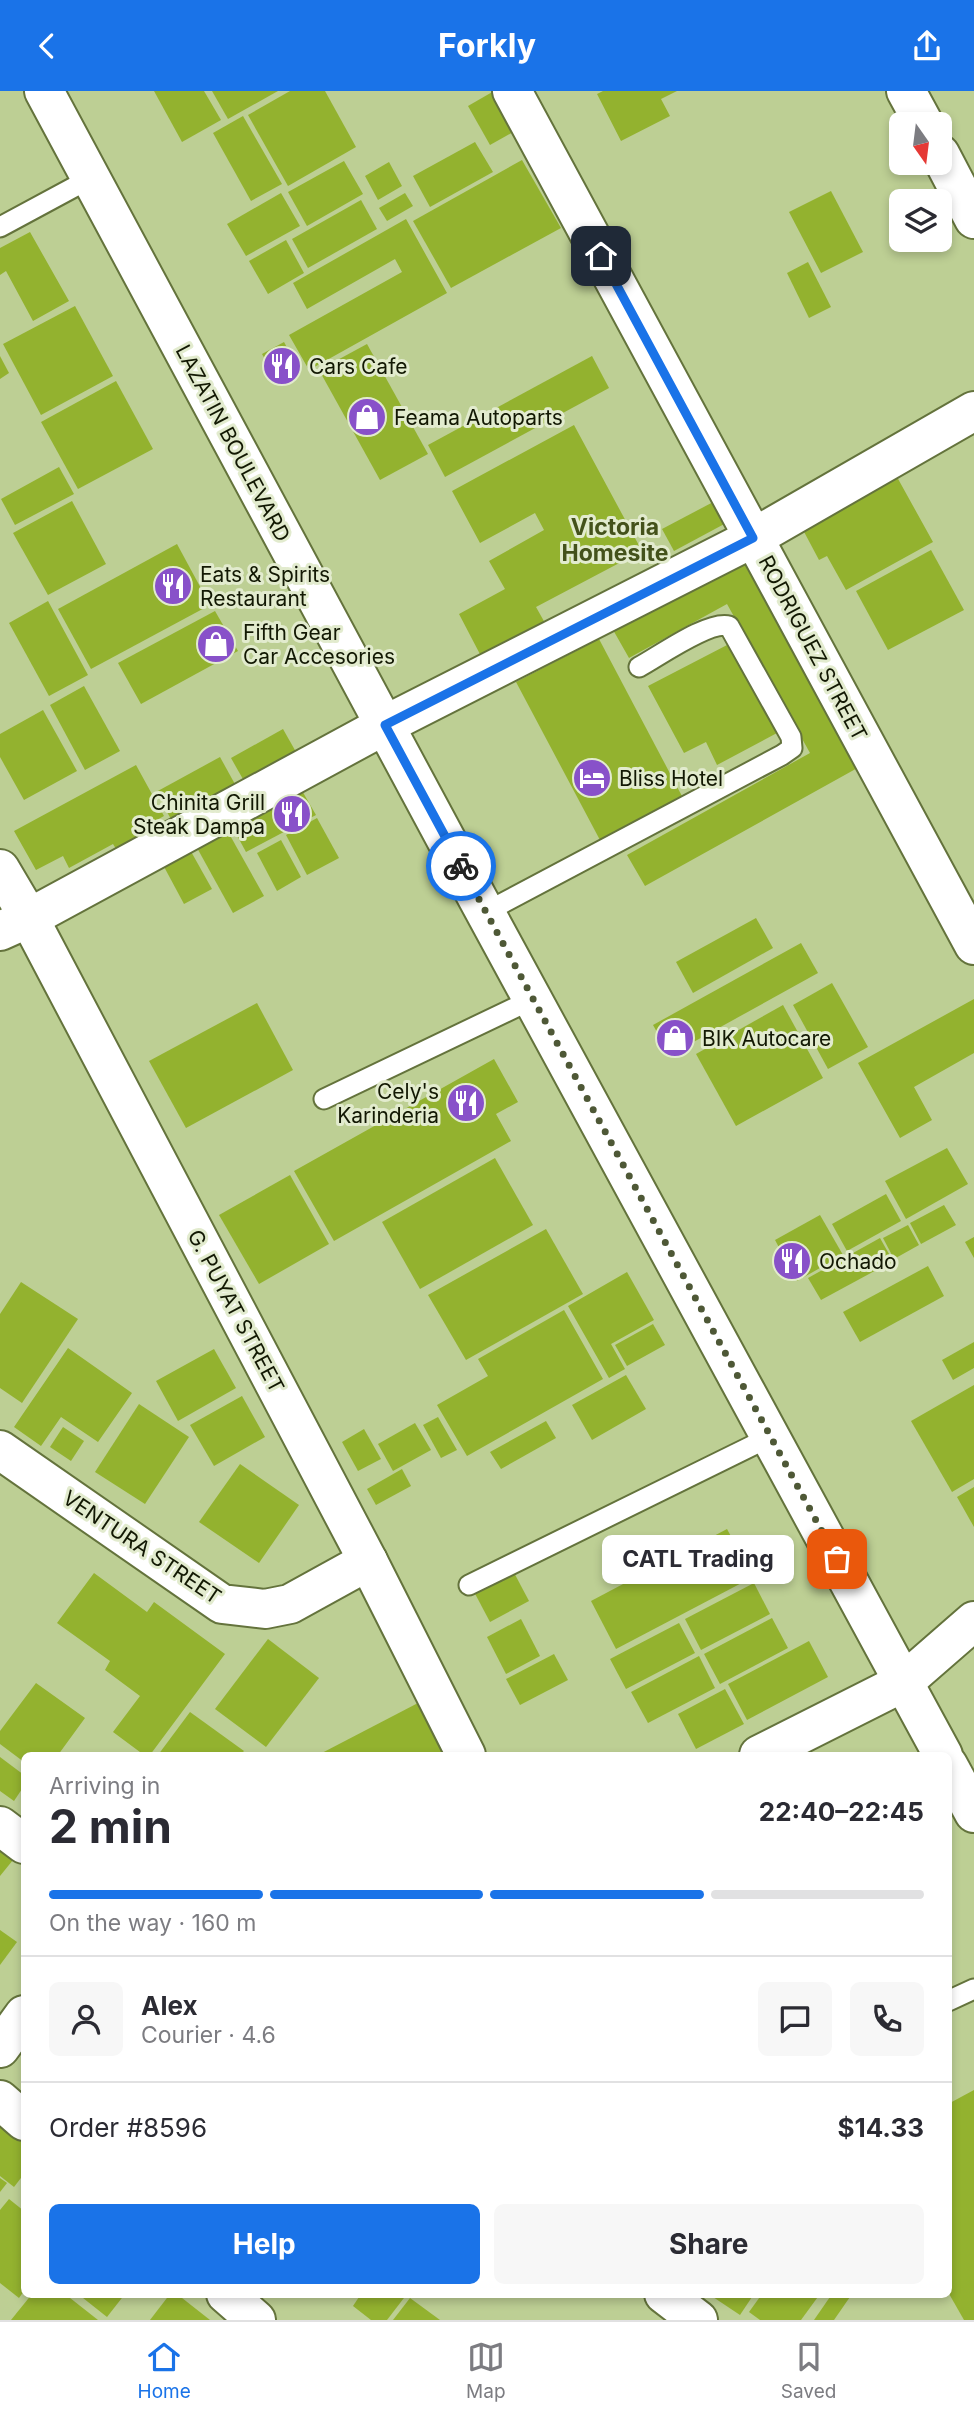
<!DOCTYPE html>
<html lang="en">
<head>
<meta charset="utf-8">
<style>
	body { margin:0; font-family:Inter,sans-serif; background:#f7f7f7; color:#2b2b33; height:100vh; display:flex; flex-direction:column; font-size:26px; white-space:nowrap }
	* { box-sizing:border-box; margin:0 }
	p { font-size:23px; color:#7c7c81 }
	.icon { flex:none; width:38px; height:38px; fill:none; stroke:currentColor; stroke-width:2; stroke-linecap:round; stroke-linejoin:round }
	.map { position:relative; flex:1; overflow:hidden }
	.panel { position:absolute; left:21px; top:1661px; width:931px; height:546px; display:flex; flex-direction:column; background:#fff; border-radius:10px; box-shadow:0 4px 10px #0003 }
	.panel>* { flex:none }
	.needle { width:46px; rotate:166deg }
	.fabs { position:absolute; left:889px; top:21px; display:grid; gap:14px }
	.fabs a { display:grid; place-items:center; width:63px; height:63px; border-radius:10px; background:#fff; box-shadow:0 4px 10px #0003; font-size:35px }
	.pin { position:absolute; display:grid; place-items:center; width:60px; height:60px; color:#fff; margin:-30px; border-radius:14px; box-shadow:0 4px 10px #0006 }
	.courier { position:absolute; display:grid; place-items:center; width:70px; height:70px; margin:-35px; border:5px solid #1a73e8; border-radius:50%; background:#fff; color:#222; box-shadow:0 2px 9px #0007 }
	.bubble { position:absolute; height:49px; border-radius:10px; background:#fff; box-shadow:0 4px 10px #0003; font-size:23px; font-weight:700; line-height:49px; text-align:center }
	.summary em { font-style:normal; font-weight:700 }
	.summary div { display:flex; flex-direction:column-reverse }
	.summary { display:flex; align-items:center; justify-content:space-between; height:119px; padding:0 28px }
	h1 { font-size:46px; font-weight:700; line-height:52px }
	.bar { display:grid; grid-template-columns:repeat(4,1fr); gap:10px 7px; align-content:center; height:84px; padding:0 28px }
	.bar i { height:9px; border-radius:5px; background:#e1e1e2 }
	.bar .on { background:#1a73e8 }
	.bar p { grid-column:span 4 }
	.line { display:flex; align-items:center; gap:18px; padding:0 28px; border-top:2px solid #e1e1e2 }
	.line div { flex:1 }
	.round { display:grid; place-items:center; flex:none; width:74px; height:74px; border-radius:10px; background:#f7f7f7 }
	.cta { display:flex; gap:14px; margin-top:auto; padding:14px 28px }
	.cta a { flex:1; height:80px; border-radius:10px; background:#1a73e8; color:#fff; font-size:28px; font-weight:700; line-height:80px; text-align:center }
	.cta a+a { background:#f7f7f7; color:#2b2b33 }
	header { display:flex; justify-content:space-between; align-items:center; height:91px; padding:0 28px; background:#1a73e8; color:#fff; font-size:32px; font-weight:700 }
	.menu { display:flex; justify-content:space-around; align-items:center; height:98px; border-top:2px solid #e1e1e2; background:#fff; font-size:19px; color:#7c7c81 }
	.menu a { display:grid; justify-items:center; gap:4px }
	.menu .on { color:#1a73e8 }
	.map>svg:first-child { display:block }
	.building { fill:#93b22f }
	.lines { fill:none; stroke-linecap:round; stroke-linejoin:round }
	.lane-casing { stroke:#64733c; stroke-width:23 }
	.street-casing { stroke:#64733c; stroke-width:42 }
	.secondary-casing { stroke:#64733c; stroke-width:42 }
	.lane { stroke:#fff; stroke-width:19 }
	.street { stroke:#fff; stroke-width:38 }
	.secondary { stroke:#fff; stroke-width:38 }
	.done { stroke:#4e5836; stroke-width:7; stroke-dasharray:0 12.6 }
	.route { stroke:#1a73e8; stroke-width:9 }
	.labels { text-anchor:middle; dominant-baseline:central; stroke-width:6; stroke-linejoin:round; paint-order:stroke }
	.poi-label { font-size:21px; fill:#121803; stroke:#e2ebce; text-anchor:start }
	.street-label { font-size:21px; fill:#121803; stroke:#e2ebce }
	.neighbourhood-label { font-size:23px; font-weight:bold; fill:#44521b; stroke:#e2ebce }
</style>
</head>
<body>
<header><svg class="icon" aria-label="back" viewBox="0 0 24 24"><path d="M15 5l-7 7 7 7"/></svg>Forkly<svg class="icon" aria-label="share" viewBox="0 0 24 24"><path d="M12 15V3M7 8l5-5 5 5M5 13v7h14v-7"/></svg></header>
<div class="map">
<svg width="974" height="2229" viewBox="0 0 974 2229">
	<rect width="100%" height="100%" fill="#bdcf94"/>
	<!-- building -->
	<g class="building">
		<polygon points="154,0 204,0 221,29 182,51"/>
		<polygon points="212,0 278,0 228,28"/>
		<polygon points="290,0 325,0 356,56 288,95 248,24"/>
		<polygon points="494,0 524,35 490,54 468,15"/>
		<polygon points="603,0 677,0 661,8 670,25 621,50 597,3"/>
		<polygon points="243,25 282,93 251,110 213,42"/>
		<polygon points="475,51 493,81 430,116 413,85"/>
		<polygon points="522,69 561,137 451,197 413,130"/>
		<polygon points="344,70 363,103 307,135 288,101"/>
		<polygon points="389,71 402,95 378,109 365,85"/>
		<polygon points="831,100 863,161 821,182 789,121"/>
		<polygon points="281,102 300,135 246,165 227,133"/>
		<polygon points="405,102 413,115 387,130 379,117"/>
		<polygon points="361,109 377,138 308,177 292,148"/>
		<polygon points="406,128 447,202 309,279 289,244 402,181 395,168 307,218 293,192"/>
		<polygon points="30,141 69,210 33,230 6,180 0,184 0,157"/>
		<polygon points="286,149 304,182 268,203 249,170"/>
		<polygon points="808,171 831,216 809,227 787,182"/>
		<polygon points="75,215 113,285 41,324 3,253"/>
		<polygon points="284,251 301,282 280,294 262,263"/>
		<polygon points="367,253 428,363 380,389 319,279"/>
		<polygon points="0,265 9,282 0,288"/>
		<polygon points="592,265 609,297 445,386 428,354"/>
		<polygon points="116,290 153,358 78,398 41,331"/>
		<polygon points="574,334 642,460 536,516 545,532 482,567 459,523 505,498 489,470 544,439 535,422 480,452 452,400"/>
		<polygon points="59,376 74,403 15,434 1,408"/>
		<polygon points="897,386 933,451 846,499 827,465 819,469 802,437"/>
		<polygon points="717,409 728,431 674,460 662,438"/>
		<polygon points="72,410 106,473 48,504 13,442"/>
		<polygon points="177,453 210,514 91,578 58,518"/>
		<polygon points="740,457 861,675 645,795 627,764 810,662 727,513 629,567 608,530"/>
		<polygon points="931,459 964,519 888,559 856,500"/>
		<polygon points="48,510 88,584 49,605 9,532"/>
		<polygon points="215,520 238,560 141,613 118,572"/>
		<polygon points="599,548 683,707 601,751 516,591"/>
		<polygon points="729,553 777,642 717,674 706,651 684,662 648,595"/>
		<polygon points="84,595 120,660 85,679 50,614"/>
		<polygon points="43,619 77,680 24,709 0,666 0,643"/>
		<polygon points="283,638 296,661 244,690 231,667"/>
		<polygon points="220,666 236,695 172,730 156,701"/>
		<polygon points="136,674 164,725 137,740 141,748 118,761 113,753 69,777 63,765 36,779 14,740"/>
		<polygon points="297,691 316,724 246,761 228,728"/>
		<polygon points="317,727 339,767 307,784 286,744"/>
		<polygon points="227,739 264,805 233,822 196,755"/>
		<polygon points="281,749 301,786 277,800 257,762"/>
		<polygon points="189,757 212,798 184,813 162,772"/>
		<polygon points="756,827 773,857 693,902 676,871"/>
		<polygon points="801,852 818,882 670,964 653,934"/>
		<polygon points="832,892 868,956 828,978 793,914"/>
		<polygon points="974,908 974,962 914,996 932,1029 900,1047 858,972"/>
		<polygon points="257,912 293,979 186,1037 149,970"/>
		<polygon points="783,914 823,987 736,1035 696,963"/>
		<polygon points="494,968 518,1011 496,1023 511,1050 334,1150 294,1080"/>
		<polygon points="947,1057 968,1093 906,1128 885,1090"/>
		<polygon points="495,1067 533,1134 420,1198 382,1131"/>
		<polygon points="290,1084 329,1153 259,1193 219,1124"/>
		<polygon points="886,1103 901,1130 847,1160 832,1133"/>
		<polygon points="944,1114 956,1134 921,1153 910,1132"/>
		<polygon points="820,1124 843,1164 797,1190 775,1149"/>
		<polygon points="908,1134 919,1154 894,1168 883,1147"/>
		<polygon points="546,1138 583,1203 466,1269 428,1204"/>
		<polygon points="974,1146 974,1167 965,1151"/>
		<polygon points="880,1147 893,1170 821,1209 808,1187"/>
		<polygon points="928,1175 944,1205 860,1251 843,1221"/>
		<polygon points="627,1181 654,1229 611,1253 625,1278 609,1287 568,1215"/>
		<polygon points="21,1191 78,1228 22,1312 0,1297 0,1223"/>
		<polygon points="564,1219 603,1288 467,1365 437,1314 488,1285 478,1268"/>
		<polygon points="653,1233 665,1254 627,1275 615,1254"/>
		<polygon points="974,1251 974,1277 953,1289 942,1269"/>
		<polygon points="68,1257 132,1302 98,1351 61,1326 41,1355 14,1336"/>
		<polygon points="214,1258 236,1297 178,1330 156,1290"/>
		<polygon points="626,1284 646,1318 592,1349 572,1314"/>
		<polygon points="974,1294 974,1388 952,1401 911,1330"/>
		<polygon points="242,1305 265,1346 214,1375 190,1334"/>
		<polygon points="139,1313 189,1346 145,1413 95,1381"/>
		<polygon points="438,1326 457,1359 441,1367 423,1334"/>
		<polygon points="546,1330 556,1347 501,1378 490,1361"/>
		<polygon points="415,1332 431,1359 393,1380 378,1353"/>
		<polygon points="63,1336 84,1350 71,1370 50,1356"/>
		<polygon points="364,1338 381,1368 358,1380 342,1351"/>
		<polygon points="240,1373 299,1414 259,1472 199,1431"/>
		<polygon points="402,1378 411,1395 376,1414 367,1398"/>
		<polygon points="974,1396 974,1436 957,1406"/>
		<polygon points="727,1438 753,1486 616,1558 591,1510"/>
		<polygon points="511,1476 529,1510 490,1531 472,1497"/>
		<polygon points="94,1482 147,1521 154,1511 225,1563 150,1664 144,1664 113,1641 140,1605 105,1579 110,1570 57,1532"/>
		<polygon points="754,1492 770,1523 701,1559 685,1528"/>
		<polygon points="772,1527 788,1557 720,1593 704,1563"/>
		<polygon points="521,1528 540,1565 506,1583 487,1546"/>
		<polygon points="679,1532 695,1562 626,1598 610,1568"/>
		<polygon points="268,1548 319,1587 266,1656 215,1618"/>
		<polygon points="809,1550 828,1586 747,1629 728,1593"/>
		<polygon points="554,1563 568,1589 520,1614 506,1588"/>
		<polygon points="699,1565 715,1597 648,1632 631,1601"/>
		<polygon points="36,1592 85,1627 58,1664 49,1664 44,1661 42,1664 24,1664 24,1671 0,1653 0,1640"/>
		<polygon points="725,1598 744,1633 696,1658 678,1623"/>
		<polygon points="418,1612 445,1664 318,1664"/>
		<polygon points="190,1621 244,1660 240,1664 158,1664"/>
		<polygon points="0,1666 24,1684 24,1695 14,1710 0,1700"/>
		<polygon points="0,1759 13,1769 0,1785"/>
		<polygon points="0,1839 17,1851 0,1874"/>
		<polygon points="974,1999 974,2229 964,2229 948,2201 948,2013"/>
		<polygon points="0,2033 24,2053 24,2083 14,2096 0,2085"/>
		<polygon points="0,2087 7,2092 0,2101"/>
		<polygon points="9,2108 24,2120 24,2200 19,2207 0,2192 0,2119"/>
		<polygon points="32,2203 65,2203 98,2229 11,2229"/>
		<polygon points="78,2203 125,2203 107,2226"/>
		<polygon points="170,2203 177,2203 210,2229 150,2229"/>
		<polygon points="361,2203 407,2203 387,2229 371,2229 353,2215"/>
		<polygon points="714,2203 754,2203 740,2224 713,2206"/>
		<polygon points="762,2203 820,2203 801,2229 760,2229 749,2221"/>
		<polygon points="832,2203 852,2203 834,2229 814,2229"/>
		<polygon points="410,2207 440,2229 393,2229"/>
	</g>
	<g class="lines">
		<defs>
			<g id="lane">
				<polyline points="0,136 91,87"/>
				<path d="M486,821L782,664L792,657L791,646L729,535C709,529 658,566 639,576"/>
				<polyline points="324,1008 533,908"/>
				<polyline points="469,1494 770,1346"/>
				<polyline points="948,1910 974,1898"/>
			</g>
			<g id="street">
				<polyline points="512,0 974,854"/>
				<polyline points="906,0 924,33"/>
				<polyline points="940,63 974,128"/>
				<polyline points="0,778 29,827 368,1470 466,1664"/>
				<polyline points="0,840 29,827 385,634 753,447 974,320"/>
				<polyline points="0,1359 222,1513 265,1518 290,1513 368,1470"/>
				<polyline points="759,1664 904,1591 974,1530"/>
				<polyline points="0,1735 24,1753"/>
				<polyline points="0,1957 24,1924"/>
				<polyline points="0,2009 24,2030"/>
				<polyline points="226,2203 256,2229"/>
				<polyline points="664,2203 698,2229"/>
			</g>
			<g id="secondary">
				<polyline points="44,0 478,808 943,1664"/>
				<polyline points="948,1674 974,1722"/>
			</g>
		</defs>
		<!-- lane casing -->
		<use href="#lane" class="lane-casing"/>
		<!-- street casing -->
		<use href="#street" class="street-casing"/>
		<!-- secondary casing -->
		<use href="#secondary" class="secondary-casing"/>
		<!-- lane -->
		<use href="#lane" class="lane"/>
		<!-- street -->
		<use href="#street" class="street"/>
		<!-- secondary -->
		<use href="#secondary" class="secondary"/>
	</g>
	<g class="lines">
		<!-- done -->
		<polyline class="done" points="461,775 837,1468"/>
		<!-- route -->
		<polyline class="route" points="461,775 385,634 753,447 601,165"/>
	</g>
	<!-- icons -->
	<defs>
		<symbol id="restaurant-disc" viewBox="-11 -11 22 22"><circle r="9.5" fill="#8851c9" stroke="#e2ebce"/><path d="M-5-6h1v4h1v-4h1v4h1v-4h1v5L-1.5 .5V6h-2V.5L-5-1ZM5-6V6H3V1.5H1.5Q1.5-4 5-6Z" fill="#fff"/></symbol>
		<symbol id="shop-disc" viewBox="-11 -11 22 22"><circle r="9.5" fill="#8851c9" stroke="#e2ebce"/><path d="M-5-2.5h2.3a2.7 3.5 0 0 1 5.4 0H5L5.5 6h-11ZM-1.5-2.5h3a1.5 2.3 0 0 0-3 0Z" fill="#fff"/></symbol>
		<symbol id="hotel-disc" viewBox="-11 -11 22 22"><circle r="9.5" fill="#8851c9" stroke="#e2ebce"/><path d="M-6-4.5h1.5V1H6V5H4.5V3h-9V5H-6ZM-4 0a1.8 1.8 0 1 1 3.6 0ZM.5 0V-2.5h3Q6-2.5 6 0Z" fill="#fff"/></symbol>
	</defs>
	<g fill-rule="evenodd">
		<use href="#restaurant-disc" x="260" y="253" width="44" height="44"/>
		<use href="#shop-disc" x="345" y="304" width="44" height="44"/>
		<use href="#restaurant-disc" x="151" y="473" width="44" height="44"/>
		<use href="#shop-disc" x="194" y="531" width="44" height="44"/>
		<use href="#hotel-disc" x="570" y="665" width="44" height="44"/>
		<use href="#restaurant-disc" x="270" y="701" width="44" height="44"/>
		<use href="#shop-disc" x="653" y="925" width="44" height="44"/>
		<use href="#restaurant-disc" x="444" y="990" width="44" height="44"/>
		<use href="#restaurant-disc" x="770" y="1148" width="44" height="44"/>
	</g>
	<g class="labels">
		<!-- poi labels -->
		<g class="poi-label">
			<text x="309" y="275">Cars Cafe</text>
			<text x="394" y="326">Feama Autoparts</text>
			<text x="200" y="483">Eats &amp; Spirits<tspan x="200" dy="24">Restaurant</tspan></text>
			<text x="243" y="541">Fifth Gear<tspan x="243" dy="24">Car Accesories</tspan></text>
			<text x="619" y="687">Bliss Hotel</text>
			<text x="265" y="711" text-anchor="end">Chinita Grill<tspan x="265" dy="24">Steak Dampa</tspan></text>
			<text x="702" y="947">BIK Autocare</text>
			<text x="439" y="1000" text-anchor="end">Cely's<tspan x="439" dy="24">Karinderia</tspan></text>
			<text x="819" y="1170">Ochado</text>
		</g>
		<!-- street labels -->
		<g class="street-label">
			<text transform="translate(233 352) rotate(62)">LAZATIN BOULEVARD</text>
			<text transform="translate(813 557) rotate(62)">RODRIGUEZ STREET</text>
			<text transform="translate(236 1220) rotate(62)">G. PUYAT STREET</text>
			<text transform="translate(142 1456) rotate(34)">VENTURA STREET</text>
		</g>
		<!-- neighbourhood labels -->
		<g class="neighbourhood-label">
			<text x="615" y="436">Victoria<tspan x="615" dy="26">Homesite</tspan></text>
		</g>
	</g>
</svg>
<div class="fabs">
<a><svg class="needle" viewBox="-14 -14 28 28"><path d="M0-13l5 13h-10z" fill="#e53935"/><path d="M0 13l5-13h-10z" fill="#7c7c81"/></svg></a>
<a><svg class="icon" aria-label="layers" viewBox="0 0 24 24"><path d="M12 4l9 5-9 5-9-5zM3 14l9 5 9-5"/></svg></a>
</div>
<div class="pin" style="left:837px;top:1468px;background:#ea580c"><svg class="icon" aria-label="bag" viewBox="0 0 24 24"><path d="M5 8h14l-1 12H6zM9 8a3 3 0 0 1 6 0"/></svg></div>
<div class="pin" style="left:601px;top:165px;background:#1f2937"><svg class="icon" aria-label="home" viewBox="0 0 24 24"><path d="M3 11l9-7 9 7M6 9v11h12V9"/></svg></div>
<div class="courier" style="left:461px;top:775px"><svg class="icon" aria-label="bike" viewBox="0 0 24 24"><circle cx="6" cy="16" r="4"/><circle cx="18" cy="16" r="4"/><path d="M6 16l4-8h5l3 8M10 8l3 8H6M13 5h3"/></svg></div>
<div class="bubble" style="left:602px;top:1444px;width:192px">CATL Trading</div>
<section class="panel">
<div class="summary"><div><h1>2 min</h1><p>Arriving in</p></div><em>22:40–22:45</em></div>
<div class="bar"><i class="on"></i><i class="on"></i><i class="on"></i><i></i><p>On the way · 160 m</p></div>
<div class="line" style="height:126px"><a class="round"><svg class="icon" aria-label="person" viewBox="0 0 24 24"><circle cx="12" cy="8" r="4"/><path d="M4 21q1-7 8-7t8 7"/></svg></a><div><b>Alex</b><p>Courier · 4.6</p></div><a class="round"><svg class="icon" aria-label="chat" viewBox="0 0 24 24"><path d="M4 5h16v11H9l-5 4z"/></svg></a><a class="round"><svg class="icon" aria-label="phone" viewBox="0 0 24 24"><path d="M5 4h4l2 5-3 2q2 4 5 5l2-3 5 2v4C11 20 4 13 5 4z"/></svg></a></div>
<div class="line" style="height:91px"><div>Order #8596</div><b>$14.33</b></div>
<div class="cta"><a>Help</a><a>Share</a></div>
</section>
</div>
<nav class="menu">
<a class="on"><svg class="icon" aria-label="home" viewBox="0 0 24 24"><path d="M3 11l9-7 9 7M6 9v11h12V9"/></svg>Home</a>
<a><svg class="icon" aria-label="map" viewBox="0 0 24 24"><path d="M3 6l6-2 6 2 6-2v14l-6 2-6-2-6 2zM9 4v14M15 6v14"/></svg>Map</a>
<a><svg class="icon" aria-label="saved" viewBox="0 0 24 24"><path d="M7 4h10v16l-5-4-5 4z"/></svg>Saved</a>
</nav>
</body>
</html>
